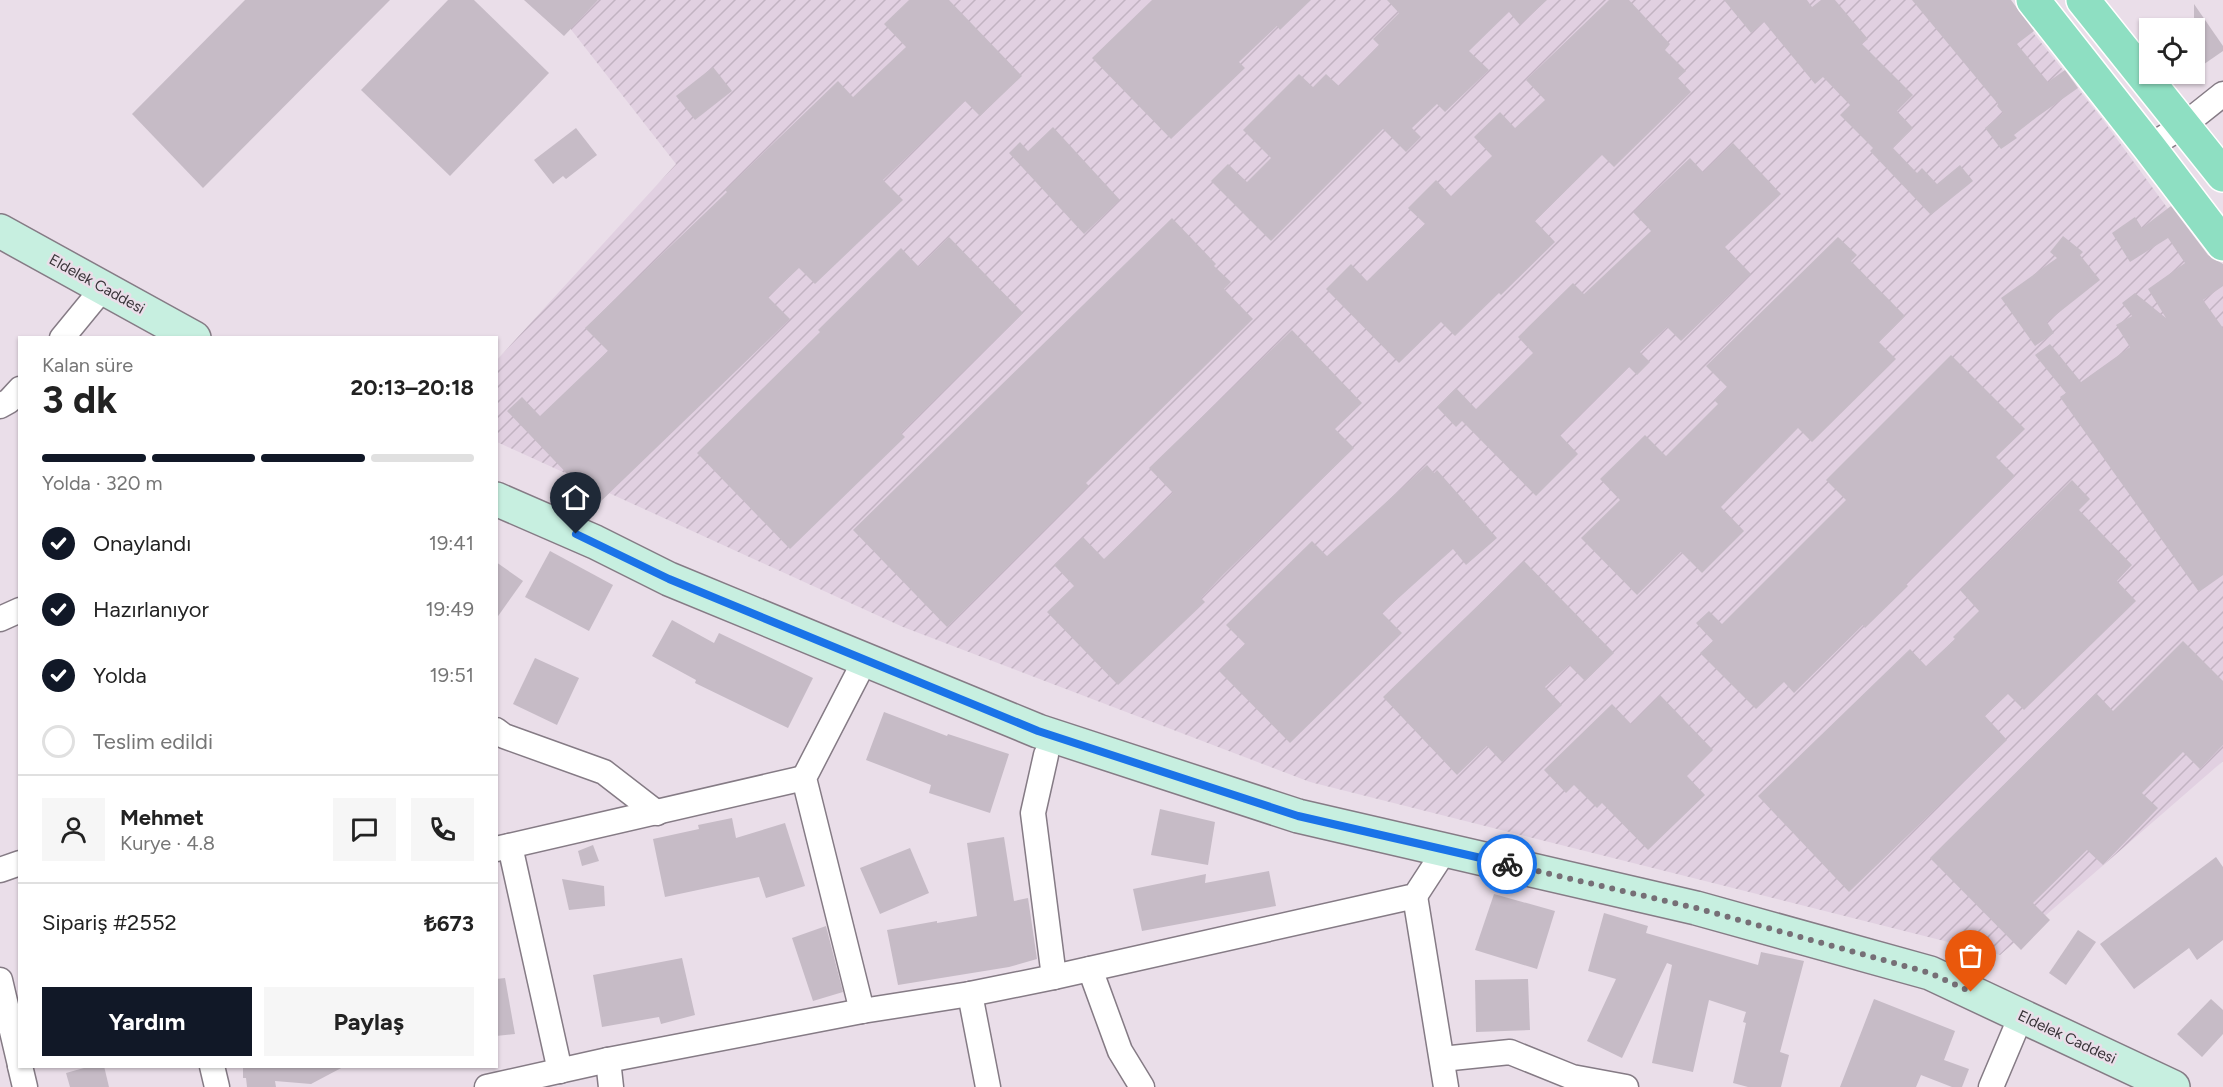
<!DOCTYPE html>
<html lang="tr">
<head>
<meta charset="utf-8">
<style>
	body { margin:0; font-family:Figtree,sans-serif; background:#f6f6f6; color:#222; height:100vh; display:flex; flex-direction:column; font-size:22px; white-space:nowrap }
	* { box-sizing:border-box; margin:0 }
	p { font-size:20px; color:#767676 }
	.icon { flex:none; width:33px; height:33px; fill:none; stroke:currentColor; stroke-width:2; stroke-linecap:round; stroke-linejoin:round }
	.map { position:relative; flex:1; overflow:hidden }
	.panel { position:absolute; left:18px; top:336px; width:480px; height:732px; display:flex; flex-direction:column; background:#fff; border-radius:0px; box-shadow:0 2px 4px #0004 }
	.panel>* { flex:none }
	.controls { position:absolute; left:2139px; top:18px; display:grid; gap:12px }
	.controls a { display:grid; place-items:center; width:66px; height:66px; border-radius:0px; background:#fff; box-shadow:0 2px 4px #0004; font-size:30px }
	.pin { position:absolute; display:grid; place-items:center; width:51px; height:51px; color:#fff; margin:-62px -26px; border-radius:50% 50% 50% 0; rotate:-45deg; box-shadow:0 0 6px #0007 }
	.pin .icon { rotate:45deg }
	.courier { position:absolute; display:grid; place-items:center; width:60px; height:60px; margin:-30px; border:4px solid #1a73e8; border-radius:50%; background:#fff; color:#222; box-shadow:0 2px 8px #0007 }
	.summary em { font-style:normal; font-weight:700 }
	.summary div { display:flex; flex-direction:column-reverse }
	.summary { display:flex; align-items:center; justify-content:space-between; height:102px; padding:0 24px }
	h1 { font-size:39px; font-weight:700; line-height:45px }
	.bar { display:grid; grid-template-columns:repeat(4,1fr); gap:9px 6px; align-content:center; height:72px; padding:0 24px }
	.bar i { height:8px; border-radius:4px; background:#e0e0e0 }
	.bar .active { background:#111827 }
	.bar p { grid-column:span 4 }
	.line { display:flex; align-items:center; gap:15px; padding:0 24px; border-top:2px solid #e0e0e0 }
	.line div { flex:1 }
	.round { display:grid; place-items:center; flex:none; width:63px; height:63px; border-radius:0px; background:#f6f6f6 }
	ol { padding:0 24px; list-style:none }
	li { display:flex; align-items:center; gap:18px; height:66px }
	li p { margin-inline-start:auto }
	li .icon { padding:6px; border-radius:50%; background:#111827; color:#fff; stroke-width:4 }
	li:last-child { color:#767676 }
	li i { width:33px; height:33px; border:3px solid #e0e0e0; border-radius:50% }
	.action { display:flex; gap:12px; margin-top:auto; padding:12px 24px }
	.action a { flex:1; height:69px; border-radius:0px; background:#111827; color:#fff; font-size:24px; font-weight:700; line-height:69px; text-align:center }
	.action a+a { background:#f6f6f6; color:#222 }
	.map>svg:first-child { display:block }
	.industrial { fill:url(#industrial-furrows) }
	.building { fill:#c6bbc6 }
	.lines { fill:none; stroke-linecap:round; stroke-linejoin:round }
	.street-casing { stroke:#857b85; stroke-width:27 }
	.secondary-casing { stroke:#857b85; stroke-width:36 }
	.primary-casing { stroke:#fff; stroke-width:36 }
	.street { stroke:#fff; stroke-width:24 }
	.secondary { stroke:#c7efe0; stroke-width:33 }
	.primary { stroke:#8edfc2; stroke-width:33 }
	.done { stroke:#766f76; stroke-width:6; stroke-dasharray:0 10.8 }
	.route { stroke:#1a73e8; stroke-width:8 }
	.labels { text-anchor:middle; dominant-baseline:central; stroke-width:5; stroke-linejoin:round; paint-order:stroke }
	.street-label { font-size:15px; fill:#383338; stroke:#eadee9 }
</style>
</head>
<body>
<div class="map">
<svg width="2223" height="1087" viewBox="0 0 2223 1087">
	<defs>
		<pattern id="industrial-furrows" width="10" height="10" patternUnits="userSpaceOnUse" patternTransform="scale(1.5)"><rect width="10" height="10" fill="#e1d0e1"/><path d="M-1 1l2-2M0 10L10 0M9 11l2-2" fill="none" stroke="#c2b3c2"/></pattern>
	</defs>
	<rect width="100%" height="100%" fill="#eadee9"/>
	<!-- industrial -->
	<polygon class="industrial" points="548,0 2007,0 2103,120 2223,284 2223,761 2000,955 1310,782 903,627 497,442 496,361 676,164"/>
	<!-- building -->
	<g class="building">
		<polygon points="245,0 390,0 203,188 132,114"/>
		<polygon points="448,0 474,0 549,73 450,176 361,90"/>
		<polygon points="524,0 598,0 564,36"/>
		<polygon points="909,0 949,0 1022,76 980,116 965,101 883,180 903,200 815,284 799,268 768,297 790,319 597,505 507,411 522,397 540,416 608,351 585,328 727,192 725,190 838,81 853,97 906,47 884,24"/>
		<polygon points="1152,0 1311,0 1280,30 1277,26 1239,62 1245,68 1171,139 1092,58"/>
		<polygon points="1387,0 1547,0 1520,25 1509,12 1469,51 1489,70 1445,112 1437,104 1412,128 1421,137 1406,152 1383,129 1271,241 1211,181 1228,164 1247,182 1271,158 1243,130 1299,74 1313,87 1326,74 1339,86 1379,45 1373,39 1399,13"/>
		<polygon points="1609,0 1629,0 1670,44 1665,50 1686,71 1678,78 1691,92 1614,167 1602,155 1535,221 1555,242 1501,295 1499,293 1455,336 1441,322 1399,363 1326,289 1351,264 1367,281 1425,224 1408,208 1436,180 1451,196 1492,156 1474,137 1500,112 1515,128 1545,100 1526,80"/>
		<polygon points="1724,0 1807,0 1812,7 1821,0 1835,0 1868,39 1862,44 1913,95 1897,111 1913,128 1893,148 1917,173 1922,168 1937,184 1960,165 1973,181 1931,215 1870,151 1873,148 1840,115 1850,105 1823,77 1815,84 1764,22 1751,33"/>
		<polygon points="1912,0 2011,0 2034,31 2017,44 2048,82 2065,70 2078,88 2037,117 2014,135 2017,138 2001,149 1985,128 2003,113 1997,106 1998,104"/>
		<polygon points="2194,4 2223,46 2223,51 2194,71"/>
		<polygon points="713,67 732,91 695,120 676,96"/>
		<polygon points="1053,127 1120,200 1084,234 1009,153 1020,142 1028,151"/>
		<polygon points="576,128 597,155 566,179 563,176 553,184 534,160"/>
		<polygon points="1733,143 1781,194 1725,247 1751,274 1681,341 1667,327 1640,352 1650,362 1637,375 1629,367 1560,435 1578,454 1536,496 1462,421 1456,427 1437,407 1456,388 1476,409 1533,353 1518,337 1573,283 1584,294 1651,231 1633,212 1690,158 1703,172"/>
		<polygon points="2171,206 2208,255 2223,264 2223,286 2203,300 2223,328 2223,575 2199,592 2060,397 2066,393 2035,355 2050,344 2081,382 2130,347 2116,325 2132,316 2122,303 2135,293 2166,318 2148,289 2185,263 2168,238 2130,262 2112,233 2135,217 2142,228"/>
		<polygon points="1172,218 1216,264 1214,266 1231,282 1224,289 1253,319 1086,483 1089,486 947,627 853,530"/>
		<polygon points="2063,236 2083,252 2080,255 2100,280 2047,322 2054,333 2035,346 2001,298 2057,258 2050,252"/>
		<polygon points="949,237 1023,313 901,433 905,437 790,549 697,453 820,332 818,330 901,248 919,267"/>
		<polygon points="1838,237 1857,255 1851,261 1905,316 1879,342 1896,359 1812,442 1798,428 1721,507 1744,531 1702,573 1681,552 1637,595 1581,538 1620,500 1600,479 1645,435 1666,456 1718,404 1714,400 1727,387 1706,366"/>
		<polygon points="1292,330 1362,403 1335,429 1354,448 1224,574 1201,598 1205,602 1118,685 1047,612 1074,586 1054,565 1083,537 1104,559 1173,493 1149,468"/>
		<polygon points="1951,355 2025,429 1996,457 2015,476 1906,584 1908,586 1865,628 1863,625 1794,693 1784,682 1756,709 1700,653 1713,641 1696,623 1709,611 1722,624 1846,500 1826,480"/>
		<polygon points="1427,465 1434,473 1437,470 1497,538 1466,565 1453,549 1382,613 1402,633 1290,743 1219,671 1245,644 1226,625 1312,541 1327,556"/>
		<polygon points="2072,480 2090,499 2079,510 2132,565 2117,581 2136,601 2024,710 2008,694 1985,716 2007,740 1849,892 1758,796 1910,649 1926,666 1955,639 1953,637 1979,611 1960,590"/>
		<polygon points="550,551 613,585 589,631 525,597"/>
		<polygon points="1524,561 1614,653 1585,681 1569,665 1545,687 1562,705 1502,762 1487,746 1457,775 1383,697"/>
		<polygon points="496,562 523,581 496,619"/>
		<polygon points="672,620 714,643 719,633 813,678 788,728 695,683 696,680 652,656"/>
		<polygon points="2183,641 2223,681 2223,745 2200,769 2183,752 2142,793 2158,808 2103,865 2087,850 2033,903 2050,920 2021,950 1930,858 2096,693 2113,711"/>
		<polygon points="535,658 579,678 557,725 513,704"/>
		<polygon points="1660,695 1713,750 1687,776 1705,795 1648,850 1602,803 1597,808 1574,785 1566,793 1544,770 1612,704 1631,724"/>
		<polygon points="884,712 947,736 948,734 1009,754 990,813 929,793 931,785 866,760"/>
		<polygon points="1160,809 1215,822 1208,865 1151,855"/>
		<polygon points="732,818 736,838 785,823 805,886 766,898 759,877 665,897 653,839 699,829 698,825"/>
		<polygon points="1004,837 1014,901 1028,898 1037,959 1009,967 898,985 887,930 937,921 937,923 977,916 967,843"/>
		<polygon points="593,845 599,861 582,866 578,851"/>
		<polygon points="910,848 929,893 880,914 860,868"/>
		<polygon points="2216,857 2223,867 2223,940 2197,960 2189,948 2134,989 2100,944"/>
		<polygon points="1269,871 1276,906 1142,931 1133,889 1206,874 1205,883"/>
		<polygon points="562,879 604,886 605,906 569,910"/>
		<polygon points="1494,894 1555,911 1537,969 1475,950"/>
		<polygon points="1604,913 1648,926 1646,933 1758,965 1761,952 1804,961 1780,1052 1789,1055 1781,1087 1748,1087 1733,1083 1746,1023 1743,1022 1746,1012 1709,1000 1693,1072 1652,1063 1672,965 1667,963 1622,1058 1587,1041 1616,979 1588,971"/>
		<polygon points="826,926 843,992 813,1001 792,938"/>
		<polygon points="2078,930 2096,942 2066,985 2049,973"/>
		<polygon points="682,958 695,1015 661,1024 659,1017 602,1027 593,975"/>
		<polygon points="505,978 515,1034 496,1036 496,979"/>
		<polygon points="1528,979 1530,1030 1476,1032 1475,980"/>
		<polygon points="1874,999 1955,1031 1944,1060 1969,1069 1962,1087 1952,1087 1921,1075 1916,1087 1840,1087"/>
		<polygon points="2211,999 2223,1010 2223,1034 2202,1057 2177,1034"/>
		<polygon points="91,1066 104,1066 109,1087 70,1087 66,1073"/>
		<polygon points="243,1066 345,1066 311,1084 275,1081 276,1087 247,1087 246,1078 243,1078"/>
	</g>
	<g class="lines">
		<defs>
			<g id="street">
				<polyline points="2149,147 2184,125 2223,94"/>
				<polyline points="62,338 103,288"/>
				<polyline points="0,406 9,401 20,389"/>
				<polyline points="0,619 20,610"/>
				<polyline points="496,730 504,736 604,772 657,813"/>
				<polyline points="1046,755 1033,813 1054,977"/>
				<polyline points="510,846 560,1071"/>
				<polyline points="496,849 804,778"/>
				<polyline points="0,870 20,863"/>
				<polyline points="1415,896 1446,1087"/>
				<polyline points="1090,969 1120,1051 1142,1087"/>
				<polyline points="0,980 20,1065"/>
				<polyline points="970,994 988,1087"/>
				<polyline points="862,1011 804,778 865,660"/>
				<polyline points="1442,1059 1510,1052 1572,1077 1626,1087"/>
				<polyline points="608,1060 611,1087"/>
				<polyline points="20,1066 25,1087"/>
				<polyline points="212,1066 217,1087"/>
				<polyline points="487,1087 608,1060 862,1011 970,994 1054,977 1415,896 1445,850"/>
				<polyline points="1991,1087 2021,1016"/>
			</g>
			<g id="secondary">
				<polyline points="0,231 194,338"/>
				<polyline points="496,499 595,542 669,579 1038,731 1298,816 1696,908 1930,973 2173,1087"/>
			</g>
			<g id="primary">
				<polyline points="2033,0 2149,147 2223,244"/>
				<polyline points="2083,0 2223,175"/>
			</g>
		</defs>
		<!-- street casing -->
		<use href="#street" class="street-casing"/>
		<!-- secondary casing -->
		<use href="#secondary" class="secondary-casing"/>
		<!-- primary casing -->
		<use href="#primary" class="primary-casing"/>
		<!-- street -->
		<use href="#street" class="street"/>
		<!-- secondary -->
		<use href="#secondary" class="secondary"/>
		<!-- primary -->
		<use href="#primary" class="primary"/>
	</g>
	<g class="lines">
		<!-- done -->
		<polyline class="done" points="1507,864 1696,908 1930,973 1971,992"/>
		<!-- route -->
		<polyline class="route" points="576,534 669,579 1038,731 1298,816 1507,864"/>
	</g>
	<g class="labels">
		<!-- street labels -->
		<g class="street-label">
			<text transform="translate(97 284) rotate(29)">Eldelek Caddesi</text>
			<text transform="translate(2067 1037) rotate(25)">Eldelek Caddesi</text>
		</g>
	</g>
</svg>
<div class="controls">
<a><svg class="icon" aria-label="locate" viewBox="0 0 24 24"><circle cx="12" cy="12" r="6"/><path d="M12 2v4M12 18v4M2 12h4M18 12h4"/></svg></a>
</div>
<div class="pin" style="left:1971px;top:992px;background:#ea580c"><svg class="icon" aria-label="bag" viewBox="0 0 24 24"><path d="M5 8h14l-1 12H6zM9 8a3 3 0 0 1 6 0"/></svg></div>
<div class="pin" style="left:576px;top:534px;background:#1f2937"><svg class="icon" aria-label="home" viewBox="0 0 24 24"><path d="M3 11l9-7 9 7M6 9v11h12V9"/></svg></div>
<div class="courier" style="left:1507px;top:864px"><svg class="icon" aria-label="bike" viewBox="0 0 24 24"><circle cx="6" cy="16" r="4"/><circle cx="18" cy="16" r="4"/><path d="M6 16l4-8h5l3 8M10 8l3 8H6M13 5h3"/></svg></div>
<section class="panel">
<div class="summary"><div><h1>3 dk</h1><p>Kalan süre</p></div><em>20:13–20:18</em></div>
<div class="bar"><i class="active"></i><i class="active"></i><i class="active"></i><i></i><p>Yolda · 320 m</p></div>
<ol>
<li><svg class="icon" aria-label="check" viewBox="0 0 24 24"><path d="M5 12l5 5 9-10"/></svg>Onaylandı<p>19:41</p></li>
<li><svg class="icon" aria-label="check" viewBox="0 0 24 24"><path d="M5 12l5 5 9-10"/></svg>Hazırlanıyor<p>19:49</p></li>
<li><svg class="icon" aria-label="check" viewBox="0 0 24 24"><path d="M5 12l5 5 9-10"/></svg>Yolda<p>19:51</p></li>
<li><i></i>Teslim edildi</li>
</ol>
<div class="line" style="height:108px"><a class="round"><svg class="icon" aria-label="person" viewBox="0 0 24 24"><circle cx="12" cy="8" r="4"/><path d="M4 21q1-7 8-7t8 7"/></svg></a><div><b>Mehmet</b><p>Kurye · 4.8</p></div><a class="round"><svg class="icon" aria-label="chat" viewBox="0 0 24 24"><path d="M4 5h16v11H9l-5 4z"/></svg></a><a class="round"><svg class="icon" aria-label="phone" viewBox="0 0 24 24"><path d="M5 4h4l2 5-3 2q2 4 5 5l2-3 5 2v4C11 20 4 13 5 4z"/></svg></a></div>
<div class="line" style="height:78px"><div>Sipariş #2552</div><b>₺673</b></div>
<div class="action"><a>Yardım</a><a>Paylaş</a></div>
</section>
</div>
</body>
</html>
